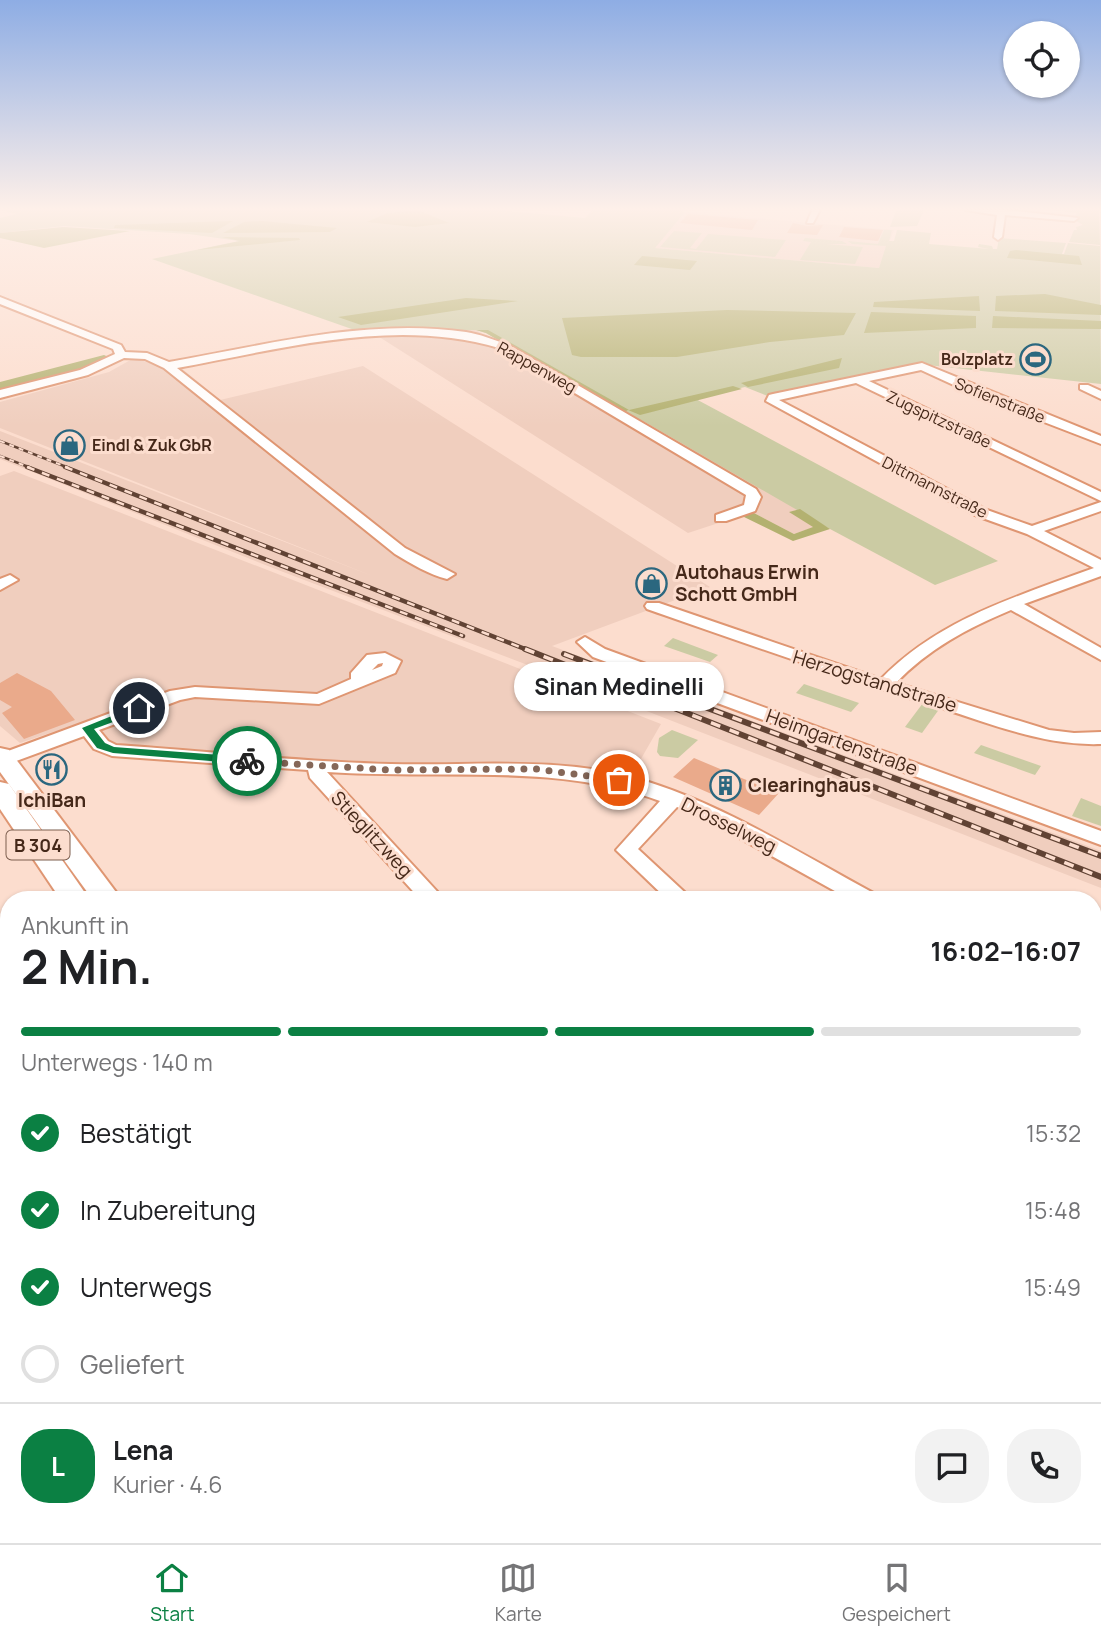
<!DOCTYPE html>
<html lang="de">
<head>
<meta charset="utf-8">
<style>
	body { margin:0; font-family:Manrope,sans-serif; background:#f2f2f2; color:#202124; height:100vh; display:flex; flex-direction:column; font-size:26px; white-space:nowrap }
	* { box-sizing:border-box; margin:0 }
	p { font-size:23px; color:#757577 }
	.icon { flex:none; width:38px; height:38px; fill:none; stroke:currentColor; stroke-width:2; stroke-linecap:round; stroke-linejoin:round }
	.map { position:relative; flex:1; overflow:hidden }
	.sheet { position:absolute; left:0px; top:891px; width:1102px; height:653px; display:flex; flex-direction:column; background:#fff; border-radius:28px 28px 0 0; box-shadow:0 2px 5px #0004 }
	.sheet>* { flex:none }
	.fabs { position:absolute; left:1003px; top:21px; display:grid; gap:14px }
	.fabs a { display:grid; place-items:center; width:77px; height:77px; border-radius:50%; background:#fff; box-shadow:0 2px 5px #0004; font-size:35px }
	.pin { position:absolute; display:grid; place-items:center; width:60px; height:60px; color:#fff; margin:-30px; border:4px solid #fff; border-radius:50%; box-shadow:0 2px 7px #0007 }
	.courier { position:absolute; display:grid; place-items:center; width:70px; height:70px; margin:-35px; border:5px solid #0b8043; border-radius:50%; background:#fff; color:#222; box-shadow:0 2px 9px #0007 }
	.bubble { position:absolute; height:49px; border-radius:24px; background:#fff; box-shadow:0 2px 5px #0004; font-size:23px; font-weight:700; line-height:49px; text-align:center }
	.head em { font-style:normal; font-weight:700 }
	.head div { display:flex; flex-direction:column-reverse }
	.head { display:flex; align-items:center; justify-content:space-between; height:119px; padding:0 21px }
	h1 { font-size:46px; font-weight:700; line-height:52px }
	.bar { display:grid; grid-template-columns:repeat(4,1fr); gap:10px 7px; align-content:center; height:84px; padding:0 21px }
	.bar i { height:9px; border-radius:5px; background:#e0e0e0 }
	.bar .current { background:#0b8043 }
	.bar p { grid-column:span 4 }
	.line { display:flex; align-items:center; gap:18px; padding:0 21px; border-top:2px solid #e0e0e0 }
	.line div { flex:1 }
	.round { display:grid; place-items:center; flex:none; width:74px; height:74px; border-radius:28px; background:#f2f2f2 }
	ol { padding:0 21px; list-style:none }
	li { display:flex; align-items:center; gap:21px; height:77px }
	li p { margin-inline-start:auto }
	li .icon { padding:7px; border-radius:50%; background:#0b8043; color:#fff; stroke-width:4 }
	li:last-child { color:#757577 }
	li i { width:38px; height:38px; border:4px solid #e0e0e0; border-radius:50% }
	.menu { display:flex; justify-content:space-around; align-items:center; height:98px; border-top:2px solid #e0e0e0; background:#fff; font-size:19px; color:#757577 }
	.menu a { display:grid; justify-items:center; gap:4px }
	.menu .current { color:#0b8043 }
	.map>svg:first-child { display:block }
	.built { fill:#f0cebe }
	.green { fill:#cbcba3 }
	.forest { fill:#b3b170 }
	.building { fill:#eaaa8b }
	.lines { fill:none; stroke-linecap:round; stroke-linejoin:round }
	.minor-casing { stroke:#df9672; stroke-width:4 }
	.major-casing { stroke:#df9672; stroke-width:4 }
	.minor { fill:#fff; fill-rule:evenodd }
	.major { fill:#fff; fill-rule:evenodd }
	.rail-far2-casing { stroke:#614334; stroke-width:2.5 }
	.rail-far1-casing { stroke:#614334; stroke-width:4.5 }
	.rail-casing { stroke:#614334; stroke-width:6 }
	.rail-far2 { stroke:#fcddce; stroke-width:2; stroke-dasharray:5; stroke-linecap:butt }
	.rail-far1 { stroke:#fcddce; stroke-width:2.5; stroke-dasharray:8; stroke-linecap:butt }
	.rail { stroke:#fcddce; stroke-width:3.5; stroke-dasharray:10; stroke-linecap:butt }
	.route { fill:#0b8043 }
	.done { stroke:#856758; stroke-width:7; stroke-dasharray:0 12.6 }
	.labels { text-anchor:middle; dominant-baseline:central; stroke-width:6; stroke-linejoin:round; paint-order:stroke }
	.far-poi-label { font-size:16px; font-weight:bold; fill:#452819; stroke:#fcddce; text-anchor:end }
	.far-street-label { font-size:16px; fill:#452819; stroke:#fcddce }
	.shield { fill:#fcddce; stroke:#7c5e4f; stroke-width:2 }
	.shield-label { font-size:18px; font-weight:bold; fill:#452819 }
	.poi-label { font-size:19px; font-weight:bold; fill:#452819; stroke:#fcddce; text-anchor:start }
	.street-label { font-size:19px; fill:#452819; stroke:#fcddce }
</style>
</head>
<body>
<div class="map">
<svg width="1101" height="1543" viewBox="0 0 1101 1543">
	<rect width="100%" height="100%" fill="#fcddce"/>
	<!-- built -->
	<g class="built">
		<polygon points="685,212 894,230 879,268 654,248"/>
		<polygon points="476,330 800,509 790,512 814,527 794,534 752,512 688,533 373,333"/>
		<polygon points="134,358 163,367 180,367 220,400 363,366 710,587 552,646 1101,851 1101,888 567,680 278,570 0,459 0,431 375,577 0,428 0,402 109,372"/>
		<polygon points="14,471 661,724 630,778 585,767 358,763 122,746 112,743 92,719 20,743 0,726 0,476"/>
	</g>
	<!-- green -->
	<g class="green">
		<polygon points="0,210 498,210 585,218 593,210 679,210 685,212 655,248 879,268 886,246 852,244 848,241 878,244 884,230 892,230 889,241 894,241 897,230 931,233 929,244 990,249 978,247 979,244 992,246 993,249 997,249 999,238 1066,243 1062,254 1064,254 1068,243 1100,246 1101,384 918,364 770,397 745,387 694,398 998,561 935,585 830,529 643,421 623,413 486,333 476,330 366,334 152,259 239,241 189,234 64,226 0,233 0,218 17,214"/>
		<polygon points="924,210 917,226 890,227 896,211"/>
		<polygon points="1050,210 1099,210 1100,245 1069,242 1074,230 1077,230 1076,227 1083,225 1073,219 1077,213"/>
		<polygon points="674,231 702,233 690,248 696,249 708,234 786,240 775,257 660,247"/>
		<polygon points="805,238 842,241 847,244 826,244 863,247 855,264 800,260 811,242 803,241"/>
		<polygon points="673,638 718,655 710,662 664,646"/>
		<polygon points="804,684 859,703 851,712 796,693"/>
		<polygon points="923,703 940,708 922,733 905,727"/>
		<polygon points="672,730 698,740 678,758 660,756 657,752 659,738"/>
		<polygon points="981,745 1041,766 1035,775 974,753"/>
		<polygon points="1081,798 1101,806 1101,826 1072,816"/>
	</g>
	<!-- forest -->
	<g class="forest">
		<polygon points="418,210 449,223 415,227 367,222 387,213"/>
		<polygon points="233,221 212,233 114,228 115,225"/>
		<polygon points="262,221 337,228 330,232 223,233 244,222"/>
		<polygon points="63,227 130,231 44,248 0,238 0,233"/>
		<polygon points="222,237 299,238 300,240 197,250 240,241"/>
		<polygon points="1016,250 1079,256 1082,265 1007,258 1010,251"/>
		<polygon points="642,256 697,261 690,270 634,265"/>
		<polygon points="1045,294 1101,305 1101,315 995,311 996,296"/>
		<polygon points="979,296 980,311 873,307 874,302"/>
		<polygon points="466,298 518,301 361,325 338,317"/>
		<polygon points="727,310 856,313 844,335 770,342 677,357 581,357 572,355 562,318"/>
		<polygon points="871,312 976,316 976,328 864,333"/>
		<polygon points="993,316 1101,321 1101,329 992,328"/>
		<polygon points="476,330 488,330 629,410 733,386 742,389 640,415 628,410 623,413 486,333"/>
		<polygon points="104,355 113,359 106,363 0,392 0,382"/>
		<polygon points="842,358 839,368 748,387 741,383"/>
		<polygon points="800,509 830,529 793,541 742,516 752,512 794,534 813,527 789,512"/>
	</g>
	<!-- building -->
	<g class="building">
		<polygon points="688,214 725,217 758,220 752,230 680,223"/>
		<polygon points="793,223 807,226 823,225 817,235 787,233"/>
		<polygon points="844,227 883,230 878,241 839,237"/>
		<polygon points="17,673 51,691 75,720 24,739 2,713 12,707 0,700 0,683"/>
		<polygon points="694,758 744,779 779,793 759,815 673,777"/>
	</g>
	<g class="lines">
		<defs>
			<g id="minor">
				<polygon points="812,210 820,210 813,223 807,223"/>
				<polygon points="966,210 1006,210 1078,218 1074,221 1005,215 1002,237 998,240 994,237 997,215"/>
				<path d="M0,297L121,345L125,352L147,353L169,362C266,345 367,318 466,332C480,334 493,340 507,344L756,489L761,497L755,511L726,521H716V515L744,505L746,495L499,348C394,317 282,349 177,368L405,548L455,574L447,579C428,574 412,564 395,554L164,368L145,359L124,358L88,375L0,398V390L80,370L115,354L113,349L0,304Z"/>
				<path d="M922,363L1101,436V444L982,398L921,370L869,381L1101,492V501L856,383L779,400L987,510L1032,526L1101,502V511L1044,531L1101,560V576L1024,604L1101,648V660L1011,610C968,628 928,649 896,683L1049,730L1074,733L1101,732V744C1045,746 994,725 941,708C842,678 745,643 647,609L645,606L647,603H659L881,679C939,619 1018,596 1094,568L1027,534L977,516L766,401L769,395L773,394Z"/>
				<polygon points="1080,385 1088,385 1101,391 1101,399 1080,389"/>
				<polygon points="10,575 18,580 0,590 0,579"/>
				<polygon points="585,637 605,649 1101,831 1101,845 593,657 577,642"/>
				<path d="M385,653L401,661L395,673L319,704L195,697L180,700L99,730L108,741L116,745C207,751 299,762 391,764C474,766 558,756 639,779C723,804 799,853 877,895L880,900H851L696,814L677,807L638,849L693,900H668L616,850L660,801C553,762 439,780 327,772L445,900H421L310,778L308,770L112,756L94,749L84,736L0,767V754L170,691L195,687L317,694L351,679V673L367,655ZM383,663L382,666L372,670L378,664Z"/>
				<polygon points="1101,918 1101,934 1094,936 1094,920"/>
				<polygon points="9,1002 9,1020 0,1023 0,1005"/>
				<polygon points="1101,1033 1101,1056 1094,1059 1094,1036"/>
				<polygon points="0,1036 9,1039 9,1073 0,1070"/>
				<polygon points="1101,1315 1101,1348 1094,1351 1094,1317"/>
				<polygon points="49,1535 92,1535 89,1543 46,1543"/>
				<polygon points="237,1535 272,1535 275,1543 240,1543"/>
				<polygon points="791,1535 829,1535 832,1543 794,1543"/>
				<polygon points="1045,1535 1085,1535 1088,1543 1048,1543"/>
			</g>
			<g id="major">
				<polygon points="0,748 9,750 122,900 93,900 0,772"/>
				<polygon points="0,782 9,784 90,900 61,900 0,809"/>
				<polygon points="497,1535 543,1535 547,1543 501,1543"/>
				<polygon points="545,1535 591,1535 595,1543 549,1543"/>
			</g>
		</defs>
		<!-- minor casing -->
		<use href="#minor" class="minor-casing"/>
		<!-- major casing -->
		<use href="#major" class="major-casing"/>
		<!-- minor -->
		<use href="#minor" class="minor"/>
		<!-- major -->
		<use href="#major" class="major"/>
		<defs>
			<g id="rail-far2">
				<polyline points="0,441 69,468"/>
				<polyline points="0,456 31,468"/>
			</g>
			<g id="rail-far1">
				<polyline points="27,467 463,636"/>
				<polyline points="65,467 530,651"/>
			</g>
			<g id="rail">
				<polyline points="525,649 1101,877"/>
				<polyline points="564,654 1101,856"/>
			</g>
		</defs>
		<!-- rail-far2 casing -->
		<use href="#rail-far2" class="rail-far2-casing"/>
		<!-- rail-far1 casing -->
		<use href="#rail-far1" class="rail-far1-casing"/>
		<!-- rail casing -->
		<use href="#rail" class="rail-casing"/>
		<!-- rail-far2 -->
		<use href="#rail-far2" class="rail-far2"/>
		<!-- rail-far1 -->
		<use href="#rail-far1" class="rail-far1"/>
		<!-- rail -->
		<use href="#rail" class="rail"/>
	</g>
	<!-- sky -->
	<linearGradient id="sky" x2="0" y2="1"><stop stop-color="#8eade4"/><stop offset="0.49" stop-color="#fef0e9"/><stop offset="1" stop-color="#fef0e9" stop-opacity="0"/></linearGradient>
	<rect width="1101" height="426" fill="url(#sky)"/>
	<!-- route -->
	<polygon class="route" points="139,705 143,706 143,711 94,729 105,743 114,747 247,757 253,761 247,764 113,753 97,748 82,728"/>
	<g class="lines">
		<!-- done -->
		<polyline class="done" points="247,761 390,770 536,769 619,780"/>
	</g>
	<!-- icons -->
	<defs>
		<symbol id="stadium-ring" viewBox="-11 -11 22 22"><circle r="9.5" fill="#fcddce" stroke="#2b677f" stroke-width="1.5"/><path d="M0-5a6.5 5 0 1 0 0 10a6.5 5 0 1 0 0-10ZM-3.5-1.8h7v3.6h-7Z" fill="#2b677f"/></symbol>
		<symbol id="shop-ring" viewBox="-11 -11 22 22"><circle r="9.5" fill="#fcddce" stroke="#2b677f" stroke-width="1.5"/><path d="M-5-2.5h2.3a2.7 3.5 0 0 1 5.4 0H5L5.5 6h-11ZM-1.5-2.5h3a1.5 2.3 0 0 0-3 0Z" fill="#2b677f"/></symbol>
		<symbol id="restaurant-ring" viewBox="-11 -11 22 22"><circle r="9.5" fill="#fcddce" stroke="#2b677f" stroke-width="1.5"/><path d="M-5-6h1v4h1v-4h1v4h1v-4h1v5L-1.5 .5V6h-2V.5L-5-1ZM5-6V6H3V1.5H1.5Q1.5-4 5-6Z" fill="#2b677f"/></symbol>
		<symbol id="building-ring" viewBox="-11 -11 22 22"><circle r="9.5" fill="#fcddce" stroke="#2b677f" stroke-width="1.5"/><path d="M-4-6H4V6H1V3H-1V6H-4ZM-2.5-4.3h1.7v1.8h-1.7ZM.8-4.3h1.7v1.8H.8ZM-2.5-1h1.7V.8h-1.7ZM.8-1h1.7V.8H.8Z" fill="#2b677f"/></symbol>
	</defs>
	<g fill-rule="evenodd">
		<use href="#stadium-ring" x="1018" y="342" width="35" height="35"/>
		<use href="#shop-ring" x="52" y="428" width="35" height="35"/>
		<use href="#shop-ring" x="634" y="566" width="35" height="35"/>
		<use href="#restaurant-ring" x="34" y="752" width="35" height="35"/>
		<use href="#building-ring" x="708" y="768" width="35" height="35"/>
	</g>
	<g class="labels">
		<!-- far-poi labels -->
		<g class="far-poi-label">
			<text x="1013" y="359">Bolzplatz</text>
			<text x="92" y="445" text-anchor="start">Eindl &amp; Zuk GbR</text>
		</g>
		<!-- far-street labels -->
		<g class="far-street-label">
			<text transform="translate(537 367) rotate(29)">Rappenweg</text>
			<text transform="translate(1000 400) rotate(22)">Sofienstraße</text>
			<text transform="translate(939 419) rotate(25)">Zugspitzstraße</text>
			<text transform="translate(935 487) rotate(27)">Dittmannstraße</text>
		</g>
		<!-- shield labels -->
		<rect class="shield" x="6.5" y="830.5" width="63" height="29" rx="5"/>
		<g class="shield-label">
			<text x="38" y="845">B 304</text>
		</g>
		<!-- poi labels -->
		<g class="poi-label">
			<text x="675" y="572">Autohaus Erwin<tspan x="675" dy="22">Schott GmbH</tspan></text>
			<text x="748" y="785">Clearinghaus</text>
			<text x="52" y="800" text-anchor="middle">IchiBan</text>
		</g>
		<!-- street labels -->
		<g class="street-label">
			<text transform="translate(875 681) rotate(17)">Herzogstandstraße</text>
			<text transform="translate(842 742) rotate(20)">Heimgartenstraße</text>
			<text transform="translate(729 825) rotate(26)">Drosselweg</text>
			<text transform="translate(372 834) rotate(47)">Stieglitzweg</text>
		</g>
	</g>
</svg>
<div class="fabs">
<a><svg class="icon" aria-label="locate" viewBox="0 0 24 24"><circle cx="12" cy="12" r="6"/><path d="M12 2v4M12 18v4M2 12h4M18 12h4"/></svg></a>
</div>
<div class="pin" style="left:619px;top:780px;background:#ea580c"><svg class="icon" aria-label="bag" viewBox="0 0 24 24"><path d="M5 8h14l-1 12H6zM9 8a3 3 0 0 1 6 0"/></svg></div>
<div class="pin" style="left:139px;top:708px;background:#1f2937"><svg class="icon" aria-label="home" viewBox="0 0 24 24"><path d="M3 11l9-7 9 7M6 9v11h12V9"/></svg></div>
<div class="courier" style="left:247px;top:761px"><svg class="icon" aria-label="bike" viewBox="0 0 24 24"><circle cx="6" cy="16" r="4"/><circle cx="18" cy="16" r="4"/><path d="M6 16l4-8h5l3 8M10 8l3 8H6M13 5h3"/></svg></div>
<div class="bubble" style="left:514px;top:662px;width:210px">Sinan Medinelli</div>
<section class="sheet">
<div class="head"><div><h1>2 Min.</h1><p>Ankunft in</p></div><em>16:02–16:07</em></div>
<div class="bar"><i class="current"></i><i class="current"></i><i class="current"></i><i></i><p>Unterwegs · 140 m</p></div>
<ol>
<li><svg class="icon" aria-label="check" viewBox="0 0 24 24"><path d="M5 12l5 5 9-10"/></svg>Bestätigt<p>15:32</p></li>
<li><svg class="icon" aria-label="check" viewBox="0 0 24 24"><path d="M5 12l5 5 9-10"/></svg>In Zubereitung<p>15:48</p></li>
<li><svg class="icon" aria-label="check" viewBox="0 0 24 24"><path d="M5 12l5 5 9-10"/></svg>Unterwegs<p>15:49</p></li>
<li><i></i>Geliefert</li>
</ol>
<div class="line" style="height:126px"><b class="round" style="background:#0b8043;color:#fff">L</b><div><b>Lena</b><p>Kurier · 4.6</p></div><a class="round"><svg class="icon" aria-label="chat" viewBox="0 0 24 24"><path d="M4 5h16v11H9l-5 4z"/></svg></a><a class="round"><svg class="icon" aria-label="phone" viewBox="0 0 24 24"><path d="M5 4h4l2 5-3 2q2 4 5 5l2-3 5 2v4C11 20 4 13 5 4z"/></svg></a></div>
</section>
</div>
<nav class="menu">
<a class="current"><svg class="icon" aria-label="home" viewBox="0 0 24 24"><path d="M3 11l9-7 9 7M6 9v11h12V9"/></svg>Start</a>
<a><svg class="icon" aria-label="map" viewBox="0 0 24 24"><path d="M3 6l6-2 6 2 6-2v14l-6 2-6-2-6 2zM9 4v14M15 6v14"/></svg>Karte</a>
<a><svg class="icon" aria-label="saved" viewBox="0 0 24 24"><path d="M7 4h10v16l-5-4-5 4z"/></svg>Gespeichert</a>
</nav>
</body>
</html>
